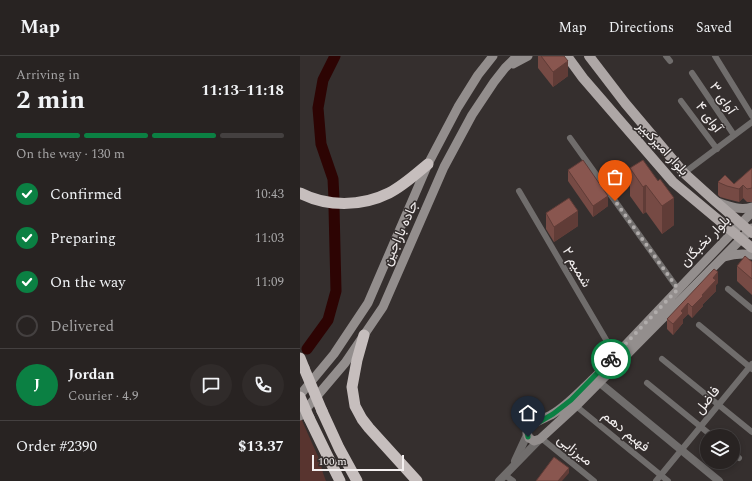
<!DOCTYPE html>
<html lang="en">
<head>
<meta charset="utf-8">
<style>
	body { margin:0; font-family:Spectral,Vazirmatn,serif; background:#302b2a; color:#f1f3f6; height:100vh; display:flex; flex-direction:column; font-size:15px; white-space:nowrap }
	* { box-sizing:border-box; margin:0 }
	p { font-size:13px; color:#a5a4a5 }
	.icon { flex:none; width:22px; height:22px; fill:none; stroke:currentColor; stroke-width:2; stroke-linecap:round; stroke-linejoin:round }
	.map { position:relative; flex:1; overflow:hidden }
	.details { display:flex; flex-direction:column; background:#282322; width:300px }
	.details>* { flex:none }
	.buttons { position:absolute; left:400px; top:373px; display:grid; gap:8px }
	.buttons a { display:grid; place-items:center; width:40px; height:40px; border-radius:50%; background:#282322; box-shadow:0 2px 6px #0003,0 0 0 1px #444040; font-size:20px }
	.scale { position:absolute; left:12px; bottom:10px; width:92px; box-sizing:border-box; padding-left:4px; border:2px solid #f3efef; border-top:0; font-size:11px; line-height:14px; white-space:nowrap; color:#f3efef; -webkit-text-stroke:3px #352f2e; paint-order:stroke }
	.pin { position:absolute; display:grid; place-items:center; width:34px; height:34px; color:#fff; margin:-41px -17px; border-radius:50% 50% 50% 0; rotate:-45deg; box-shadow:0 0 4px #0007 }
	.pin .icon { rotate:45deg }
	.courier { position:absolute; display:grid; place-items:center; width:40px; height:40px; margin:-20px; border:3px solid #0b8043; border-radius:50%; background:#fff; color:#222; box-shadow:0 1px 5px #0007 }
	.overview em { font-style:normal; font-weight:700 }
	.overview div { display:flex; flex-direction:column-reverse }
	.overview { display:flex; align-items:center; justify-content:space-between; height:68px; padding:0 16px }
	h1 { font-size:26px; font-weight:700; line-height:30px }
	.bar { display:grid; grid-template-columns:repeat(4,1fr); gap:6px 4px; align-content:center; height:48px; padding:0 16px }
	.bar i { height:5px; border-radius:3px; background:#444040 }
	.bar .active { background:#0b8043 }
	.bar p { grid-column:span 4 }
	.line { display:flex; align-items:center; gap:10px; padding:0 16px; border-top:1px solid #444040 }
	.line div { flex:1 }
	.round { display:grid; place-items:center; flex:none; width:42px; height:42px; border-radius:21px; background:#302b2a }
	ol { padding:0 16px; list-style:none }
	li { display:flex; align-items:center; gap:12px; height:44px }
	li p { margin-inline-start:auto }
	li .icon { padding:4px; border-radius:50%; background:#0b8043; color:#fff; stroke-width:4 }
	li:last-child { color:#a5a4a5 }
	li i { width:22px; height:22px; border:2px solid #444040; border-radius:50% }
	header { display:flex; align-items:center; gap:24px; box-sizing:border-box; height:56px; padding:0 20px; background:#282322; border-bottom:1px solid #444040 }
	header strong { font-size:19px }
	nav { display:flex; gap:22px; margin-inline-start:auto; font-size:14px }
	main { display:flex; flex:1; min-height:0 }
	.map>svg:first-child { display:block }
	.green { fill:#58342f }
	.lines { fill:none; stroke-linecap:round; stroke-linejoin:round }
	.river { stroke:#2d0403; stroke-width:11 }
	.minor { stroke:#706d6c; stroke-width:6 }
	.tertiary { stroke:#706d6c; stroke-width:8 }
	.secondary { stroke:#938e8d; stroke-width:9 }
	.primary { stroke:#aea7a6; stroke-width:10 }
	.motorway { stroke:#c6bebd; stroke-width:11 }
	.motorway-bridge { stroke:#c6bebd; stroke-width:11 }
	.wall { fill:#764a44 }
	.shaded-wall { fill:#603c37 }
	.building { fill:#89564f; stroke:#603c37 }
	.done { stroke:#b0acab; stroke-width:4; stroke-dasharray:0 7.2 }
	.route { stroke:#0b8043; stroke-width:5 }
	.labels { text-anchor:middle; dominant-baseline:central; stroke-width:3; stroke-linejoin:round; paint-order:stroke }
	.street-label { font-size:14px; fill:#f3efef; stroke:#352f2e }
</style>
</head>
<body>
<header>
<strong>Map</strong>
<nav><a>Map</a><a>Directions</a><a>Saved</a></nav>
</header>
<main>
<section class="details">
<div class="overview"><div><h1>2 min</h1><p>Arriving in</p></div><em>11:13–11:18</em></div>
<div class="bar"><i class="active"></i><i class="active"></i><i class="active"></i><i></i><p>On the way · 130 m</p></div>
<ol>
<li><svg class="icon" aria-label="check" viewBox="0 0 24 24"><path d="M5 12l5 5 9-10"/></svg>Confirmed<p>10:43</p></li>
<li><svg class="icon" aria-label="check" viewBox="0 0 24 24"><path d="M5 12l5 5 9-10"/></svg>Preparing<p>11:03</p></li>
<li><svg class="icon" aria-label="check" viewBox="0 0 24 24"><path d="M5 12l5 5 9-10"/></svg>On the way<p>11:09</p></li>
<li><i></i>Delivered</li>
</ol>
<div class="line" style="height:72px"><b class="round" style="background:#0b8043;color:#fff">J</b><div><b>Jordan</b><p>Courier · 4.9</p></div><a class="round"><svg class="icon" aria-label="chat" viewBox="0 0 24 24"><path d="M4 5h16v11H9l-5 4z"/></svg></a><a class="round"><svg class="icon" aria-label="phone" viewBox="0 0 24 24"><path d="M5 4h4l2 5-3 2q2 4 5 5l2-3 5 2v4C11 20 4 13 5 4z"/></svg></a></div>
<div class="line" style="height:52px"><div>Order #2390</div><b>$13.37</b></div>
</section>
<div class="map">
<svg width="452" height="425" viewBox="0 0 452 425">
	<rect width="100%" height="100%" fill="#352f2e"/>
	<!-- green -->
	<polygon class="green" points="0,360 20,405 23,417 26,425 0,425"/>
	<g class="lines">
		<!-- river -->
		<g class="river">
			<polyline points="34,143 33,123 21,88 18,52 23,24 35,0"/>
			<polyline points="7,293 28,264 36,235 34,151"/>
		</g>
		<!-- minor -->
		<g class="minor">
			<polyline points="366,0 370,5"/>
			<polyline points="415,0 452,60"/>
			<polyline points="392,17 434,79"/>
			<polyline points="381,45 417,93"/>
			<polyline points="270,82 378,233"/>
			<polyline points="384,117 452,66"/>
			<polyline points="219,135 315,299"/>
			<polyline points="428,233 452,253"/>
			<polyline points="399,269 452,313"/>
			<polyline points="362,303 452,376"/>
			<polyline points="347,327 412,380"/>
			<polyline points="276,350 368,425"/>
			<polyline points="241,382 294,425"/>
			<polyline points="433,398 439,402"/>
			<polyline points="205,419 213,425"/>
			<polyline points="356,425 452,308"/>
		</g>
		<!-- tertiary -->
		<g class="tertiary">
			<polyline points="295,323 419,425"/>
			<polyline points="215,405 227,379"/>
			<polyline points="199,425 240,383"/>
		</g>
		<!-- secondary -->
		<g class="secondary">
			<polyline points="213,8 228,0"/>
			<path d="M417,146C428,150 440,155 452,151"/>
			<path d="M452,156L294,322C280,335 267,350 251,359C243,363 229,367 227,377L229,382L234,385L240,383L276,350L452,172"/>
			<path d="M424,201C434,198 442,197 452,199"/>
			<polyline points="0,339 34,298 68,247 128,108 158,51 178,19 193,0"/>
			<polyline points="0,360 45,307 83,251 144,111 172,59 194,26 205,12 217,0"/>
		</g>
		<!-- primary -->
		<g class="primary">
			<polyline points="267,0 283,22 373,126 452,192"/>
			<polyline points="289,0 325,47 384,117 415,145 452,177"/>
		</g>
		<!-- motorway -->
		<g class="motorway">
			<path d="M0,137C27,151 61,151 89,137C103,130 116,118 128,108"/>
			<polyline points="64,279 57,304 52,331 55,350 62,363 69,372 117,425"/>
			<polyline points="0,302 4,312"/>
			<polyline points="22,355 39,392 57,425"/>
			<polyline points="9,362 27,399 40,425"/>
		</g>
		<!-- motorway-bridge -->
		<g class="motorway-bridge">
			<polyline points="4,312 22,355"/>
			<polyline points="0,341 9,362"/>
		</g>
	</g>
	<!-- wall -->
	<g class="wall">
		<polygon points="238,0 264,0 268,20 253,31 238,12"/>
		<polygon points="330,112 358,125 374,169 362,178 346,156 343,158 330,140"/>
		<polygon points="452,112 452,146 447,146 443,142 439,146 427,143 420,141 418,139 418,126 434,128"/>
		<polygon points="268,114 308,150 293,161 268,125"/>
		<polygon points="246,157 278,170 254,186 246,173"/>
		<polygon points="452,206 452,239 437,225 437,210"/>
		<polygon points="418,227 416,229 416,235 403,248 403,250 392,262 388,258 383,263 383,267 373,279 367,273 367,263"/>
	</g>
	<!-- shaded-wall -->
	<g class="shaded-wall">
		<polygon points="268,5 268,20 253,31 253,16"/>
		<polygon points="346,129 346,156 343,158 343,131"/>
		<polygon points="443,129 443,142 439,146 439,133"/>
		<polygon points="308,140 308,150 293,161 293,150"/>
		<polygon points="374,142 374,169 362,178 362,150"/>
		<polygon points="278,155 278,170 254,186 254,171"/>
		<polygon points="418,216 418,227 416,229 416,235 403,248 403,250 392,262 392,251 402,239 413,222"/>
		<polygon points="388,247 388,258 383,263 383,267 373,279 373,268 381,255"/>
		<polygon points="269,412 269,417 262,425 258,425"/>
	</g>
	<!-- building -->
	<g class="building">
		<polygon points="241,0 264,0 268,5 253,16"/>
		<polygon points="283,104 308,140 293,150 268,114"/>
		<polygon points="343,104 358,125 360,123 374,142 362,150 346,129 343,131 330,112"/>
		<polygon points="452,112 452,132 447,133 443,129 439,133 427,130 420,127 418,126 425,119 434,128"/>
		<polygon points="269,142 278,155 254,171 246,157"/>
		<polygon points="445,200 452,206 452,223 437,210"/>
		<polygon points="414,213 418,216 413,222 416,224 402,239 403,240 392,251 388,247 381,255 383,257 373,268 367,263"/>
		<polygon points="254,401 269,412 258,425 236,425"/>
	</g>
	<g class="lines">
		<!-- done -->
		<polyline class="done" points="311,303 378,233 315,145"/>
		<!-- route -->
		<polyline class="route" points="228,381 227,375 229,372 253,358 271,344 311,303"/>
	</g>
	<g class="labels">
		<!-- street labels -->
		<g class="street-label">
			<text transform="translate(423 42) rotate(55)">آوای ۳</text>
			<text transform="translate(409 61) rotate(53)">آوای ۴</text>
			<text transform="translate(363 92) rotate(47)">بلوار امیرکبیر</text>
			<text transform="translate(100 177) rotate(-66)">جاده باراجین</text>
			<text transform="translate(405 185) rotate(-46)">بلوار نخبگان</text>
			<text transform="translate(277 211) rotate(60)">شمیم ۲</text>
			<text transform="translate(407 344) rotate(-51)">فاضل</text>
			<text transform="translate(326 375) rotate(39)">فهیم دهم</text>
			<text transform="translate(275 394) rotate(39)">میرزایی</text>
		</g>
	</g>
</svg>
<div class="buttons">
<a><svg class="icon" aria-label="layers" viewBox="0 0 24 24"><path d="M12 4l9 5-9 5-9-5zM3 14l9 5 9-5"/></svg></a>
</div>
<div class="scale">100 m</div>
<div class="pin" style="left:315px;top:145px;background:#ea580c"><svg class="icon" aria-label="bag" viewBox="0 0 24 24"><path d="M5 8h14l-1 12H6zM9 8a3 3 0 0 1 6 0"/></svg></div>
<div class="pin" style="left:228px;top:381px;background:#1f2937"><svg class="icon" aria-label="home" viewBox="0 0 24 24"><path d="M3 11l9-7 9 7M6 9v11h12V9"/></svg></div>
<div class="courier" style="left:311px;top:303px"><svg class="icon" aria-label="bike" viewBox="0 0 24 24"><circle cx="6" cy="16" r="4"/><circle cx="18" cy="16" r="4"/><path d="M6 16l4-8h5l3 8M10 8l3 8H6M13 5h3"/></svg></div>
</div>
</main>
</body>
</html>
